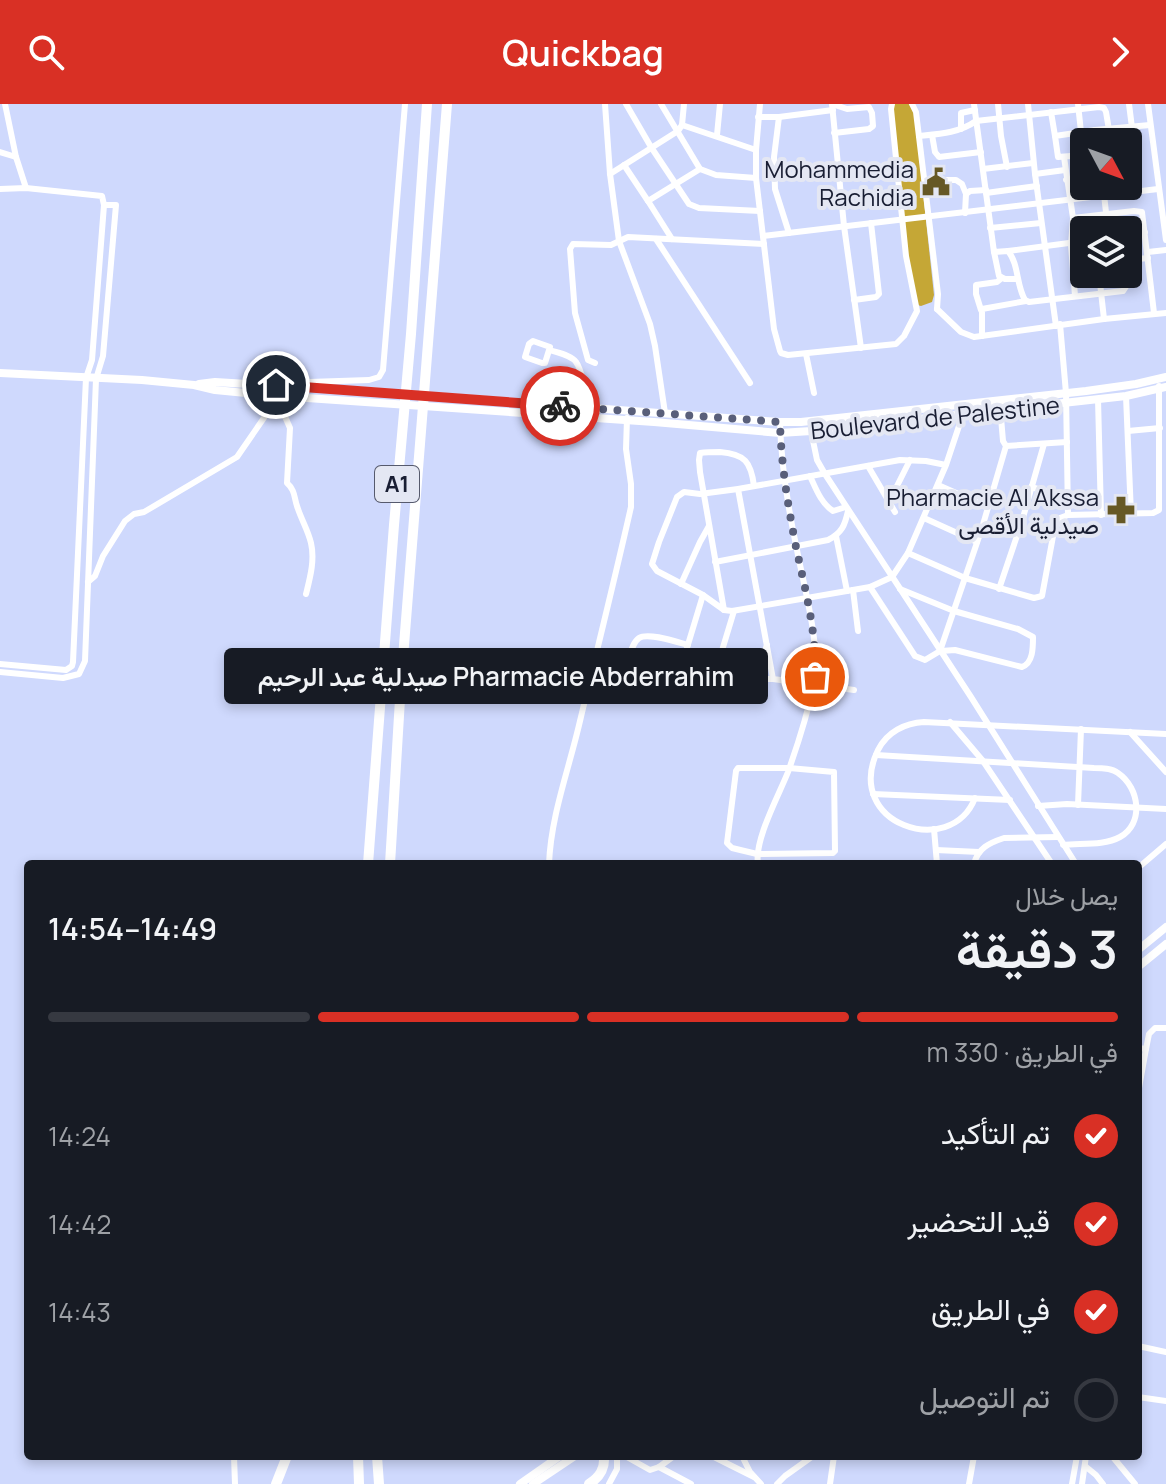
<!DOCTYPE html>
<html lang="ar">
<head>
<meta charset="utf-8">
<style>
	body { margin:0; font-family:Manrope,Vazirmatn,sans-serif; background:#242831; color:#f1f3f6; direction:rtl; height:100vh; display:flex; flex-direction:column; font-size:30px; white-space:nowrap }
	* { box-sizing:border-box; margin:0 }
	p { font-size:26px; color:#9ea1a6 }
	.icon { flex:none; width:44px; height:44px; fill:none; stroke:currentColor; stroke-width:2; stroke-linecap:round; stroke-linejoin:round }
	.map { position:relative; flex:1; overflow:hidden; direction:ltr }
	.side { position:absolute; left:24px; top:756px; width:1118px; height:600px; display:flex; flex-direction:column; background:#171b24; border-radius:8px; box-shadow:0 4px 12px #0003; direction:rtl }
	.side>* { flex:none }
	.needle { width:52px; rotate:131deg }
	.controls { position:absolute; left:1070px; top:24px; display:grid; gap:16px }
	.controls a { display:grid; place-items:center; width:72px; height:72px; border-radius:8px; background:#171b24; box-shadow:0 4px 12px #0003; font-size:40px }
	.pin { position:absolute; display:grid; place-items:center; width:68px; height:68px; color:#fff; margin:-34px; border:4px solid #fff; border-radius:50%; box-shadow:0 2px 8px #0007 }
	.courier { position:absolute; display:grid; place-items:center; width:80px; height:80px; margin:-40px; border:6px solid #d93025; border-radius:50%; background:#fff; color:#222; box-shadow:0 2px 10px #0007 }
	.bubble { position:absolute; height:56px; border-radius:8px; background:#171b24; box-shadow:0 4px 12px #0003; font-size:26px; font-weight:600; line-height:56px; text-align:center; direction:rtl }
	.summary em { font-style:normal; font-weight:600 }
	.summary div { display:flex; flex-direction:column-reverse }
	.summary { display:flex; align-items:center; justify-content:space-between; height:136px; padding:0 24px }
	h1 { font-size:52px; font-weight:600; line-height:60px }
	.bar { display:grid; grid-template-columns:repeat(4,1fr); gap:12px 8px; align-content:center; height:96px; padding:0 24px }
	.bar i { height:10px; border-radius:6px; background:#363941 }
	.bar .active { background:#d93025 }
	.bar p { grid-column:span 4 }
	ol { padding:0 24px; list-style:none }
	li { display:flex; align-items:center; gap:24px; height:88px }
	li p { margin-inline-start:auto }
	li .icon { padding:8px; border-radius:50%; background:#d93025; color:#fff; stroke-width:4 }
	li:last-child { color:#9ea1a6 }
	li i { width:44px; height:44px; border:4px solid #363941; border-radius:50% }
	header { display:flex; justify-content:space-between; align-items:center; height:104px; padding:0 24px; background:#d93025; color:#fff; font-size:36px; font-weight:600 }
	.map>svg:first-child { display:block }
	.green { fill:#c5a736 }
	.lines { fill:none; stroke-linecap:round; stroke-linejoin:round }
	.street { stroke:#fff; stroke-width:6 }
	.secondary { stroke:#fff; stroke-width:8 }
	.highway { stroke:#fff; stroke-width:10 }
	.done { stroke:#595f7a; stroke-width:8; stroke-dasharray:0 14.4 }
	.route { stroke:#d93025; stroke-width:10 }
	.labels { text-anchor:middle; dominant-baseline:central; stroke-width:8; stroke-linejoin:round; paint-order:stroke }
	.shield { fill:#e4e7f3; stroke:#565a6d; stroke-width:2 }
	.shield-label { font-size:22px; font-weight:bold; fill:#191e33 }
	.poi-label { font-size:24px; fill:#191e33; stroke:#e4e7f3; text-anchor:end }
	.street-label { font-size:24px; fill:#191e33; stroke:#e4e7f3 }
</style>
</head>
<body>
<header><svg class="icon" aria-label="forward" viewBox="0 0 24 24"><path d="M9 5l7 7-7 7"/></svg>Quickbag<svg class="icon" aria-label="search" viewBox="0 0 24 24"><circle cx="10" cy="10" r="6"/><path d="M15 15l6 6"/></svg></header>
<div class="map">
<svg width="1166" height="1380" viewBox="0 0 1166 1380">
	<rect width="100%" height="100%" fill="#cfd9fd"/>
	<!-- green -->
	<polygon class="green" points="890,0 909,0 914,5 934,191 932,198 921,202 914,200"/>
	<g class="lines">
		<!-- street -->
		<g class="street">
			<polyline points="5,0 16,53 26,84"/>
			<polyline points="605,0 610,70 619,137 650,220 655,242 665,309"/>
			<polyline points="626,0 651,43 689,100 699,104 760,107"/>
			<polyline points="661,0 700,65 716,71 756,74"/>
			<polyline points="760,0 756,46 756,74 774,225 780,247 781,249 788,251 896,240 904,232 917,207 906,152 891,5 892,0"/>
			<polyline points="832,0 844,122 861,244"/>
			<polyline points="832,0 847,5 869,3 872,9 873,22 869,25 834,29"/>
			<polyline points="912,0 916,8 938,190 937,205"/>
			<path d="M974,0L994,148L1008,147C1019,160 1016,181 1025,196L1029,198L1123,187L1127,181V170"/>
			<polyline points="998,0 1001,32 1007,63"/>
			<polyline points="1028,0 1035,70 1056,222"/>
			<polyline points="1078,0 1081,28"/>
			<polyline points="1148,0 1166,136"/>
			<polyline points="1051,8 1055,32"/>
			<polyline points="758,13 779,13 833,6"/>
			<polyline points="779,13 774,53 775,85 789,129"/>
			<polyline points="682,21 756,46"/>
			<polyline points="961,25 961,9 975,6"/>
			<polyline points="1095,26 1150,21"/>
			<polyline points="717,31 720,0"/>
			<polyline points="932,31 935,48 939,53 981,48"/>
			<path d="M919,32C939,30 959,29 976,17L1099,3L1104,4L1106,8L1111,38"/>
			<polyline points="0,48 16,53"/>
			<polyline points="1084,51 1058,53 1055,32 1095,26 1096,38"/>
			<polyline points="1064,53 1073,114 1071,141 1075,192"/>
			<polyline points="624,61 648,97"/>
			<polyline points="983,65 1033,59"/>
			<polyline points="1128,69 1135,68 1137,63 1129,0"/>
			<polyline points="610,70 678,27 682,21 684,0"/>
			<polyline points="1035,70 1065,66"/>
			<polyline points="925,76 956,76 962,80 966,90"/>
			<polyline points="1066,76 1084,74"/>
			<polyline points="1103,82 1108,126"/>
			<polyline points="0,85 26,84 102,92 104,101 116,101 103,252 96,275 85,557 79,570 63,574 0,568"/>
			<polyline points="986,89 1037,82"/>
			<polyline points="965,109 966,90 970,87 986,86"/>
			<polyline points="1073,114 1134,107 1142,108 1154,209"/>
			<polyline points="990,124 1041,119"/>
			<polyline points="1128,130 1145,128"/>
			<polyline points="763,132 1158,85"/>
			<polyline points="656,135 750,279"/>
			<polyline points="672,135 648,97 700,65"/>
			<polyline points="1008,147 1084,137"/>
			<polyline points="994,148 999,172 1005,175 1017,175"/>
			<polyline points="1148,148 1166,146"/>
			<polyline points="1128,156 1148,154"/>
			<polyline points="1099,170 1104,215"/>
			<polyline points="854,196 876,193 879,190 871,119"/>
			<polyline points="937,205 961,228 974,233 1104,215 1166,209"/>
			<polyline points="981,206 976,190 976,181 997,178 1002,174"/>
			<polyline points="1060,220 1066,289 1068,411"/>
			<polyline points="982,232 982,205 1026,197"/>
			<polygon points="533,237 550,243 545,259 542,259 525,253 529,240"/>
			<path d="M550,246C558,249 571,251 576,258C581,264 588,295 589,304"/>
			<polyline points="806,250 814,289"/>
			<polyline points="595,259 588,256 575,209 570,145 573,140 611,141 628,133 764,140"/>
			<polyline points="582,278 581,286 584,304"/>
			<polyline points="279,279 369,276 379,273 383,266 405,0"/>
			<polyline points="1126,292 1131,410"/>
			<polyline points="1098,295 1101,411"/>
			<path d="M279,299L290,324L287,379C295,386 294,393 297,402C301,415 308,426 311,439C315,456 310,474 306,490"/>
			<polyline points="811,327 817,356 825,370 971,593 1076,760"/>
			<polyline points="1128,327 1160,324"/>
			<polyline points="1006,342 1067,338"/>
			<polyline points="946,361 926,357 900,356 738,385 700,390 684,388 677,393 659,438 652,460 657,467 703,491 724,506 732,507 870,483 892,473 908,449 946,361 963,310"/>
			<polyline points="868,362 895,408"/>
			<path d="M810,372C816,385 821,399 833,407L846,403"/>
			<polyline points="938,381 988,403"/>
			<polyline points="1031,383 1068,394"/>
			<polyline points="738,385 773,575 854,586"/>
			<polyline points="889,398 910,356"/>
			<polyline points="924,414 977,438"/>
			<polyline points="836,432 847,487"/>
			<polyline points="908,449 965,474 1034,494 1042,492 1054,427 1060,414 1068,411 1153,409 1159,406 1159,282"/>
			<path d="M715,458L828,436C842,429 845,421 848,407"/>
			<polyline points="88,478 95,472 103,452 125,417 134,410 144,408 237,353 268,308 280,303"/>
			<polyline points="681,480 700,438 709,422"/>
			<polyline points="870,483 915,552 925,556 940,547 982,424 1006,342 1003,337 1000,302"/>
			<path d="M900,485L954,507L1018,525L1033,533C1033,544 1033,559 1022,563L955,546L941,547"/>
			<polyline points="999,485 1022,417 1044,340"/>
			<polyline points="853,486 858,527"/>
			<path d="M724,506L700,368L699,356L700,349C707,348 713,348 720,348C745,350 751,358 754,382"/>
			<polyline points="767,541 756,571 761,575 773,575"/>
			<polyline points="595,550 668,570 676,570 683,557 703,491"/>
			<polyline points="683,557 711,565 717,563 734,507"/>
			<path d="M627,559C630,551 632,539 639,534C648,528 677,538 688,541"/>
			<polyline points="0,560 66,566 72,562 73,558 86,274 92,256 104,101"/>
			<polyline points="950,618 983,657 1052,760"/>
			<polyline points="1130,628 1166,668"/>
			<path d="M876,651L1094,664C1102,664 1112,664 1118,669C1140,684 1144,720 1120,733C1104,742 1081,739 1063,741"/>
			<polygon points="738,664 789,664 834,668 835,747 833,749 757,750 732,744 727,739 736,667"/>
			<polyline points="873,690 1010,696"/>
			<path d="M975,694C951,756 842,720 878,646C887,628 905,619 924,618L1166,630"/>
			<polyline points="1078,701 1081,625"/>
			<polyline points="1038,702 1067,700 1166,705"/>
			<polyline points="934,725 937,760"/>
			<polyline points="936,746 979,748"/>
			<path d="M549,760C551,711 569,665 580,617C597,546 615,474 631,403V380L626,345L627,314"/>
			<path d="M758,760C754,736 779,691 788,668C798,640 808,608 814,579C821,543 804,483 797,446C788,404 781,361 780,318"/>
			<path d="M974,760C978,744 989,739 1004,734L1058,733"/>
			<polyline points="1138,764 1166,740"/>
			<polyline points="1138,944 1146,945 1149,930 1155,924 1166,924"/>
			<polyline points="1139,984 1146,945"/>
			<polyline points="1138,1242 1166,1248"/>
			<polyline points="1138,1293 1166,1297"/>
			<polyline points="234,1352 235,1380"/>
			<polyline points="625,1352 650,1366 659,1363"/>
			<polyline points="674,1352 659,1363 691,1380"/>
			<polyline points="712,1352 754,1373"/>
			<polyline points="742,1352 750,1368 761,1380"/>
			<polyline points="1112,1352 1135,1380"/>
			<polyline points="1085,1362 1096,1371 1103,1380"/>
			<polyline points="609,1380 617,1365 617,1352"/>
			<polyline points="777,1380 785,1372 813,1352"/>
			<polyline points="830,1380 834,1352"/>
			<polyline points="969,1380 974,1352"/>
			<polyline points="1072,1380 1077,1352"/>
			<polyline points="1082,1380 1086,1352"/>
		</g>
		<!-- secondary -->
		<g class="secondary">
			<polyline points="0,269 142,276 194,281 215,286 278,292 654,318 780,329 811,327 1126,292 1166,283"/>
			<polyline points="199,280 215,278 352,286 780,318 801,318 1086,287 1136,280 1166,273"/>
			<polyline points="1138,846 1166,823"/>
			<polyline points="1138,863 1166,840"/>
			<polyline points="520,1380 560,1352"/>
			<polyline points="533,1380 575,1352"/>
		</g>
		<!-- highway -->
		<g class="highway">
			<polyline points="368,760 394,421 411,230 427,0"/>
			<polyline points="390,760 401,579 447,0"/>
			<polyline points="358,1352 359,1380"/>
			<polyline points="377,1352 379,1380"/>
			<polyline points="276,1380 287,1352"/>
			<path d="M589,1380C600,1373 605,1365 604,1352"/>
		</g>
	</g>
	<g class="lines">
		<!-- done -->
		<path class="done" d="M560,302L780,318C781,360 788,402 796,443C805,485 817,529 815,573"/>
		<!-- route -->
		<polyline class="route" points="276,281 560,302"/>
	</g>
	<!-- icons -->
	<defs>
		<symbol id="civic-bare" viewBox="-9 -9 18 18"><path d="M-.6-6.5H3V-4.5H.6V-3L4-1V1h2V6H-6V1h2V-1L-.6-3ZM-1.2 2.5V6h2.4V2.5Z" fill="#665825" stroke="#e4e7f3" stroke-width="2.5" paint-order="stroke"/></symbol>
		<symbol id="pharmacy-bare" viewBox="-9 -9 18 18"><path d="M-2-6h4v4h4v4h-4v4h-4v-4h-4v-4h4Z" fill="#665825" stroke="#e4e7f3" stroke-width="2.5" paint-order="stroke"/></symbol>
	</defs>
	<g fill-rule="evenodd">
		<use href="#civic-bare" x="916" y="58" width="40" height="40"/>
		<use href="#pharmacy-bare" x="1101" y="386" width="40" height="40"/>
	</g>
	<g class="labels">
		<!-- shield labels -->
		<rect class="shield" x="375" y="362" width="44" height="36" rx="6"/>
		<g class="shield-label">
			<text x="397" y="380">A1</text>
		</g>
		<!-- poi labels -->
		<g class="poi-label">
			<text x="914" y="64">Mohammedia<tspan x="914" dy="28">Rachidia</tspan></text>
			<text x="1099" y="392">Pharmacie Al Akssa<tspan x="1099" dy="28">صيدلية الأقصى</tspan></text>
		</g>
		<!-- street labels -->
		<g class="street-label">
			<text transform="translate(935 313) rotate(-6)">Boulevard de Palestine</text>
		</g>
	</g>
</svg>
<div class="controls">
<a><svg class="needle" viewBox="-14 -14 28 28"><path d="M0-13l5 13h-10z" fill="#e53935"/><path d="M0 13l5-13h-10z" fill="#9ea1a6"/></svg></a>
<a><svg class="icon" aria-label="layers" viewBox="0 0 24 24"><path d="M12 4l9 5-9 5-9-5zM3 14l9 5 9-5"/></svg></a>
</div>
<div class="pin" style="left:815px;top:573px;background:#ea580c"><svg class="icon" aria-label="bag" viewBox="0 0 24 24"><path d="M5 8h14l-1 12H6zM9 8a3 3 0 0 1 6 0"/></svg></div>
<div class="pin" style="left:276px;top:281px;background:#1f2937"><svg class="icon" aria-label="home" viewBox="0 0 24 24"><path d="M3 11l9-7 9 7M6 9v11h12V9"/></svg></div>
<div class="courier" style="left:560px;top:302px"><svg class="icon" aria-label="bike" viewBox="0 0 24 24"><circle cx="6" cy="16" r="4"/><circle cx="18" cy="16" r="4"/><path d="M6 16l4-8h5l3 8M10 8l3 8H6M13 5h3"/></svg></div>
<div class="bubble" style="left:224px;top:544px;width:544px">Pharmacie Abderrahim صيدلية عبد الرحيم</div>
<section class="side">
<div class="summary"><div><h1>3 دقيقة</h1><p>يصل خلال</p></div><em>14:49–14:54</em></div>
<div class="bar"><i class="active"></i><i class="active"></i><i class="active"></i><i></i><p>في الطريق · 330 m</p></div>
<ol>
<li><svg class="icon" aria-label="check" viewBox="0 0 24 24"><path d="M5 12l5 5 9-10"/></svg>تم التأكيد<p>14:24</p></li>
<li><svg class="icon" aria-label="check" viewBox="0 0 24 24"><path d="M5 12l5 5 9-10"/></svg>قيد التحضير<p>14:42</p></li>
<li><svg class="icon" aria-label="check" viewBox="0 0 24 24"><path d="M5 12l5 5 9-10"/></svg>في الطريق<p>14:43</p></li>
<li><i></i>تم التوصيل</li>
</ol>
</section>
</div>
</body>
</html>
